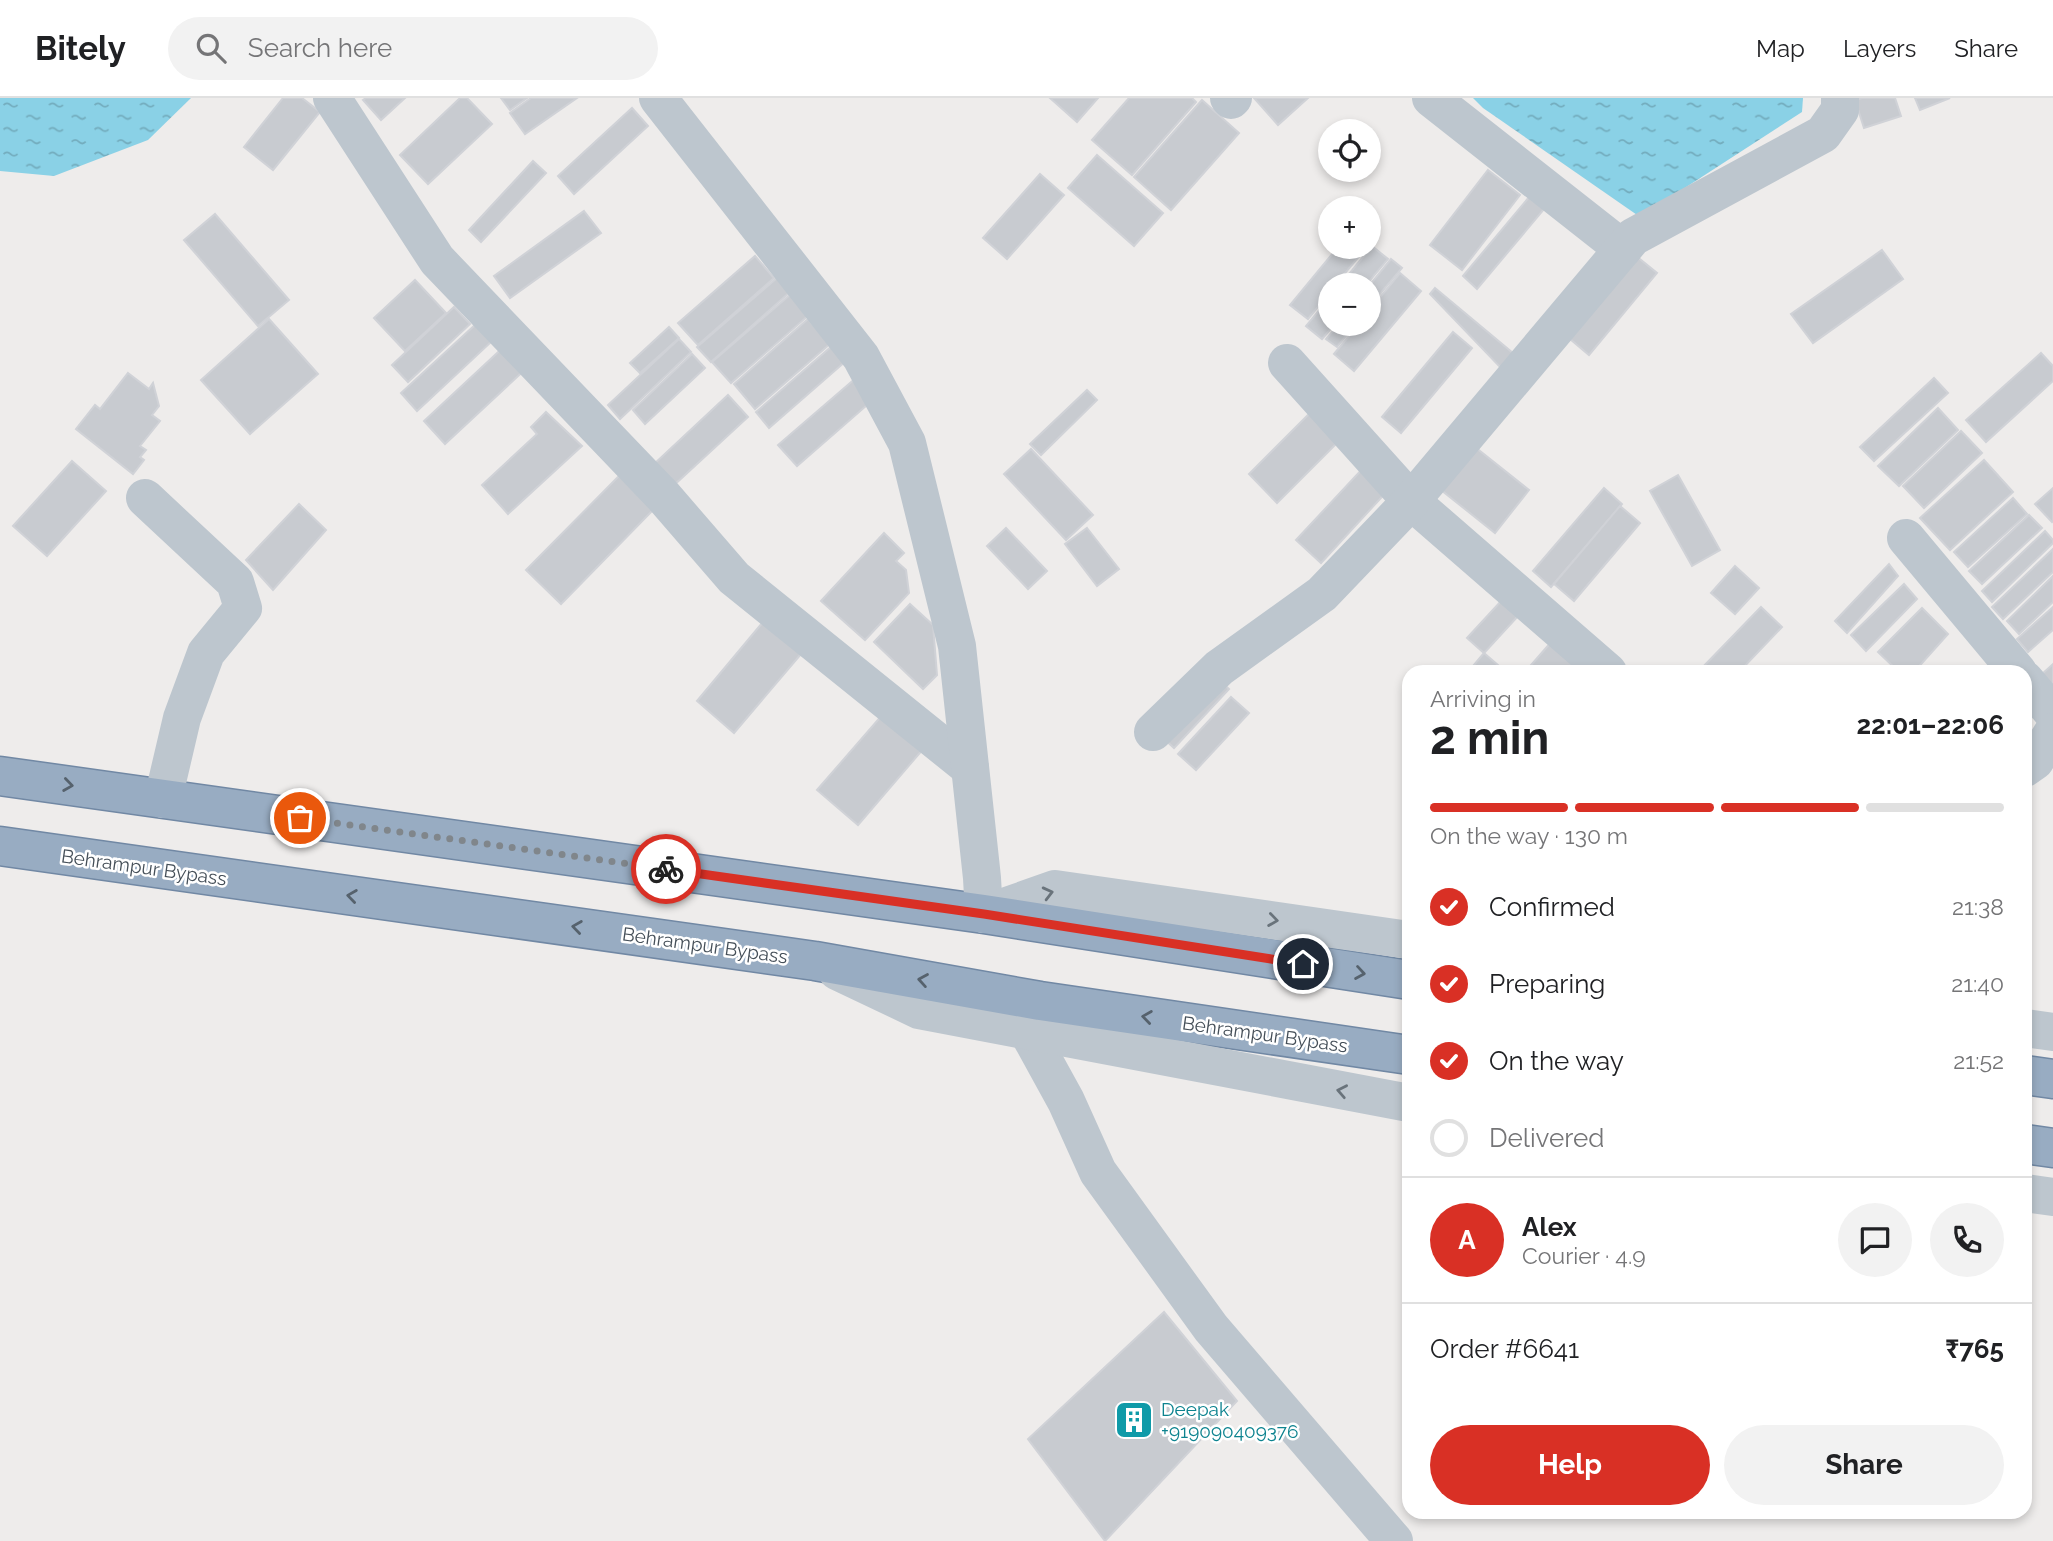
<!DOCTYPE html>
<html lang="en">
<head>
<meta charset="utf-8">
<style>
	body { margin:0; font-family:Raleway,sans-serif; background:#f2f2f2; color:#202124; height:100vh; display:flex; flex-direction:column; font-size:26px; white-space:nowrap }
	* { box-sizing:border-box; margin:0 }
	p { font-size:23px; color:#757577 }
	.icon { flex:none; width:38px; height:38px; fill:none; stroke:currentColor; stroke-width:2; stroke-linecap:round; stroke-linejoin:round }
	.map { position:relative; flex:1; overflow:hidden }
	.side { position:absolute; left:1402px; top:567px; width:630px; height:854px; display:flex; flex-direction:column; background:#fff; border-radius:21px; box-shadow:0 4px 10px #0003 }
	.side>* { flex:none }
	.tools { position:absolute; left:1318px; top:21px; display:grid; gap:14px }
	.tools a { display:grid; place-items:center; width:63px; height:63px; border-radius:50%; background:#fff; box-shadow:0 4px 10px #0003; font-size:35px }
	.pin { position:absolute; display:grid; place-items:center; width:60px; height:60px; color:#fff; margin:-30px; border:4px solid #fff; border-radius:50%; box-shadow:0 2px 7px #0007 }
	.courier { position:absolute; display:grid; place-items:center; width:70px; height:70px; margin:-35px; border:5px solid #d93025; border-radius:50%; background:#fff; color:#222; box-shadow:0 2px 9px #0007 }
	.head em { font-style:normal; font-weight:700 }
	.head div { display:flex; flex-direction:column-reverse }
	.head { display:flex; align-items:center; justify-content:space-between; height:119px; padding:0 28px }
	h1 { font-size:46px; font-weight:700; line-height:52px }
	.bar { display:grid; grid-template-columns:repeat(4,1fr); gap:10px 7px; align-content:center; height:84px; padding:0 28px }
	.bar i { height:9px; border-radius:5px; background:#e0e0e0 }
	.bar .active { background:#d93025 }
	.bar p { grid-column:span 4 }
	.line { display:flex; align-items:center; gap:18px; padding:0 28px; border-top:2px solid #e0e0e0 }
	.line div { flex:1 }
	.round { display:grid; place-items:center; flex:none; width:74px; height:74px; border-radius:37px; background:#f2f2f2 }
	ol { padding:0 28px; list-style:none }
	li { display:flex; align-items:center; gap:21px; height:77px }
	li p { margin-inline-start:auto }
	li .icon { padding:7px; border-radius:50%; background:#d93025; color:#fff; stroke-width:4 }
	li:last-child { color:#757577 }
	li i { width:38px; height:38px; border:4px solid #e0e0e0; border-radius:50% }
	.button { display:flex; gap:14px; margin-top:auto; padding:14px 28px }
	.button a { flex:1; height:80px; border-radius:42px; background:#d93025; color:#fff; font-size:28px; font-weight:700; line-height:80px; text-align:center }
	.button a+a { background:#f2f2f2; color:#202124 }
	header { display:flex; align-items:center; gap:42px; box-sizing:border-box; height:98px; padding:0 35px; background:#fff; border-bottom:2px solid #e0e0e0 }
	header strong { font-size:33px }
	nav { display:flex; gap:38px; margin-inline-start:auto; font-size:24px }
	.search { width:490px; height:63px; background:#f2f2f2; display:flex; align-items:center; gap:18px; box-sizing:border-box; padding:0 24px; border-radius:38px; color:#757577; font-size:26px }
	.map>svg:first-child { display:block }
	.water { fill:url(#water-ripples) }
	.building { fill:#c8cbd0; stroke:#d0d2d7; stroke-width:2 }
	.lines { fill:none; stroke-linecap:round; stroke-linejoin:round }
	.trunk-casing { stroke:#7188a4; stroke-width:41 }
	.minor { stroke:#bdc6ce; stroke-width:38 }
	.tertiary { stroke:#bdc6ce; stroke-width:38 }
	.trunk { stroke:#98acc2; stroke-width:38 }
	.oneway { stroke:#56626d }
	.oneway2 { stroke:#69737b }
	.done { stroke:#80868b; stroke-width:7; stroke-dasharray:0 12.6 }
	.route { stroke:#d93025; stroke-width:9 }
	.labels { text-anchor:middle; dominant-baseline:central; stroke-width:5; stroke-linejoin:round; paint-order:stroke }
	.street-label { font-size:19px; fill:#454f58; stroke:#fff }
	.culture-label { font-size:19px; fill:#0d838f; stroke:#fff; text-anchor:start }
</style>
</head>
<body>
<header>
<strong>Bitely</strong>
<div class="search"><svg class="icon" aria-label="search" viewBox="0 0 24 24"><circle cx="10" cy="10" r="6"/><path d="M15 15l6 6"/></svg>Search here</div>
<nav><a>Map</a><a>Layers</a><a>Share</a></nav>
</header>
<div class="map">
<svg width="2053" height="1443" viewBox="0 0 2053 1443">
	<defs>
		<pattern id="water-ripples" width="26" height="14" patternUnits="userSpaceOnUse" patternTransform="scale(1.75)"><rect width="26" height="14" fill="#8ad1e6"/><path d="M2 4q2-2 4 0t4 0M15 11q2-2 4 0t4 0" fill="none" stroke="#73acbd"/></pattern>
	</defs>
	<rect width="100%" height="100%" fill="#eeeceb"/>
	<!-- water -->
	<g class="water">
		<polygon points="0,0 191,0 148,42 54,78 0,73"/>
		<polygon points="1473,0 1803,0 1802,14 1640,119 1483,10"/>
	</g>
	<!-- building -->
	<g class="building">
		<polygon points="283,0 302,0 320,14 273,72 244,49"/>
		<polygon points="366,0 405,0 381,22 363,2"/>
		<polygon points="460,0 467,0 492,26 428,86 400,57"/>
		<polygon points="501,0 527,0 510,12"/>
		<polygon points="531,0 577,0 525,36 510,15"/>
		<polygon points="1050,0 1098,0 1077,24"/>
		<polygon points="1129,0 1192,0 1196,4 1132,77 1092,42"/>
		<polygon points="1254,0 1308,0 1278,27"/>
		<polygon points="1862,0 1895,0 1901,18 1864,30 1855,2"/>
		<polygon points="1915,0 1950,0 1920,12"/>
		<polygon points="1202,2 1239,35 1171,112 1134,79"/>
		<polygon points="632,10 648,28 574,96 558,78"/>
		<polygon points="1097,57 1163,115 1134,148 1068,90"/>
		<polygon points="533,63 546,75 481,144 469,132"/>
		<polygon points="1488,72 1520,97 1462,172 1430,147"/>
		<polygon points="1040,76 1064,97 1007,161 983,140"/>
		<polygon points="1530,98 1545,110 1477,191 1463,178"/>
		<polygon points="584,113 601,135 510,200 494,178"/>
		<polygon points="215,116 289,202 258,228 184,142"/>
		<polygon points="1372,148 1388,161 1366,187 1340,187"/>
		<polygon points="1338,149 1367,149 1335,187 1330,187 1330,194 1308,221 1290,207"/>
		<polygon points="1882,152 1903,181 1813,245 1791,216"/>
		<polygon points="1630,153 1657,175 1589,257 1563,235"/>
		<polygon points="755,158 774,180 698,247 678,225"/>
		<polygon points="1391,161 1402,170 1368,210 1368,189"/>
		<polygon points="1400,175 1421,193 1354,273 1334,256 1359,226 1368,226 1368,214"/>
		<polygon points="778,179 790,194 711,264 697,249"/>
		<polygon points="415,182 446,215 405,253 374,220"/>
		<polygon points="1435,190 1514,256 1502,271 1430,196"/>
		<polygon points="791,196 809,217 731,285 712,264"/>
		<polygon points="1330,199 1330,226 1335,226 1322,241 1306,228"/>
		<polygon points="454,209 470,226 408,284 392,267"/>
		<polygon points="269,221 318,276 250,336 201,282"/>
		<polygon points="808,221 830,246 755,311 734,286"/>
		<polygon points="1339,226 1356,226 1337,249 1326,241"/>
		<polygon points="475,227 491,244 417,313 401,295"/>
		<polygon points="669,229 679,240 640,275 630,265"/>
		<polygon points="1453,234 1472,250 1401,335 1382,319"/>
		<polygon points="679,241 691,254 620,321 608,307"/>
		<polygon points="509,244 530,267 445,346 424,323"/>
		<polygon points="832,248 846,263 769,330 756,314"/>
		<polygon points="2041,255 2053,268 2053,283 1986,344 1966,322"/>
		<polygon points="692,256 705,270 645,326 633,312"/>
		<polygon points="128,275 149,291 153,285 159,308 152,317 160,323 140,348 146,352 140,359 144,362 133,376 76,331 95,307 100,311"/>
		<polygon points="856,280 874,301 797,368 778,347"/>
		<polygon points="1934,280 1948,295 1874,363 1860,349"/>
		<polygon points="1087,292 1097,302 1041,357 1030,346"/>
		<polygon points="728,297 748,319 673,388 653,367"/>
		<polygon points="1317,308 1346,336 1277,405 1249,376"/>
		<polygon points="1938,310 1958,332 1899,388 1878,368"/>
		<polygon points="546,314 582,348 508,416 482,387 537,336 531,329"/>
		<polygon points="1961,333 1982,355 1924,410 1903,388"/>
		<polygon points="1470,345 1529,392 1495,435 1436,388"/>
		<polygon points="1031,351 1093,417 1066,442 1004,376"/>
		<polygon points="1984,362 2013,394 1950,452 1920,420"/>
		<polygon points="72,363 106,393 47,458 13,428"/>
		<polygon points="1367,366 1391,389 1321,465 1296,442"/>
		<polygon points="1678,377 1720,452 1692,468 1650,393"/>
		<polygon points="619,378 653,412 561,506 526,472"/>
		<polygon points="1604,390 1622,406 1551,489 1533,473"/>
		<polygon points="2053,390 2053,423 2052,424 2035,406"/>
		<polygon points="2013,400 2027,416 1968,469 1954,454"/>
		<polygon points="299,406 326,432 273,492 246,462"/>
		<polygon points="1620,408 1640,425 1574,503 1554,486"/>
		<polygon points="2029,417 2042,430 1982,486 1969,473"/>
		<polygon points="1006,430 1047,473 1028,491 987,448"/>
		<polygon points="1087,430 1119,471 1097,488 1065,446"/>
		<polygon points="2045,433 2053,442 2053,445 1992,504 1982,493"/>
		<polygon points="884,435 904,455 896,463 906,472 909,495 865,542 821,503"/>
		<polygon points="2053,451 2053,474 2003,521 1992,509"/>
		<polygon points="1889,466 1898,478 1847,535 1835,523"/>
		<polygon points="1735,468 1759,490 1735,516 1711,495"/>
		<polygon points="2053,478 2053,504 2019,536 2007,523"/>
		<polygon points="1904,486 1917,501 1866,553 1851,537"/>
		<polygon points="1503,501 1519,517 1484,555 1467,540"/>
		<polygon points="910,506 933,527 937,577 923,591 874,544"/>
		<polygon points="1761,509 1782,529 1739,574 1698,574"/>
		<polygon points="2053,509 2053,532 2028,554 2017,541"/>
		<polygon points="1922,510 1948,536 1914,574 1899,574 1878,554"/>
		<polygon points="763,524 801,556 734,635 697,603"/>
		<polygon points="1553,542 1589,574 1525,574"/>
		<polygon points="1484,555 1506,574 1468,574"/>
		<polygon points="2053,566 2053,588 2042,576"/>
		<polygon points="1218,581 1229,591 1174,650 1162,639"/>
		<polygon points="1231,599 1249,615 1196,672 1178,656"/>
		<polygon points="884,615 924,650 858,727 817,692"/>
		<polygon points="1164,1214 1237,1303 1105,1443 1028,1341"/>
	</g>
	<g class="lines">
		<defs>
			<g id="trunk">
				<polyline points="0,678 984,816 1409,882"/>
				<polyline points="0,748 815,863 1040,903 1409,957"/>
				<polyline points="2025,977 2053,981"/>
				<polyline points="2025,1046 2053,1050"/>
			</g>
		</defs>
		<!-- trunk casing -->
		<use href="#trunk" class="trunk-casing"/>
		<!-- minor -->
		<g class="minor">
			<polyline points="332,0 437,162 664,399 734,480 970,670"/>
			<polyline points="658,0 861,259 907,345 957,548 982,780 984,816"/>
			<polyline points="1229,0 1231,2 1233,0"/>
			<polyline points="1431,0 1623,151"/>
			<polyline points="1287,265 1411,403 1608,574"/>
			<polyline points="145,400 235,484 243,510 206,555 182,620 163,701"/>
			<polyline points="1906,440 2018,574"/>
			<polyline points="2025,582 2053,615"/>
			<polyline points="1153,634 1219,570 1322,496 1411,403 1633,139 1823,36 1840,12 1840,0"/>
			<polyline points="2025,670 2035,663 2053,634"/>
			<polyline points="1028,934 1066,1003 1098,1074 1211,1230 1394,1443"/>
		</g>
		<!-- tertiary -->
		<g class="tertiary">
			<polyline points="984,816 1055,791 1409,842"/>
			<polyline points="837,873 919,912 1409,1005"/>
			<polyline points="2025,930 2053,934"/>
			<polyline points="2025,1095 2053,1099"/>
		</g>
		<!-- trunk -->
		<use href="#trunk" class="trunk"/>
	</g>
	<!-- one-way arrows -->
	<defs><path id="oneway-chevron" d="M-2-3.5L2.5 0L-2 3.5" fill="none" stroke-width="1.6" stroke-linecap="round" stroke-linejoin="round" transform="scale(1.75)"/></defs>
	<g class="oneway">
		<use href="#oneway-chevron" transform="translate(68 687) rotate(8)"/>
		<use href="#oneway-chevron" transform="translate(352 798) rotate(-172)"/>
		<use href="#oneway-chevron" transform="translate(577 829) rotate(-172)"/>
		<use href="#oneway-chevron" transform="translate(1360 875) rotate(9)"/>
		<use href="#oneway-chevron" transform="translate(923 882) rotate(-170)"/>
		<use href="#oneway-chevron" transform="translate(1147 919) rotate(-172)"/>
	</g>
	<g class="oneway2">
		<use href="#oneway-chevron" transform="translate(1048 795) rotate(-14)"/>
		<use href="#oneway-chevron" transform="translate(1273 822) rotate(8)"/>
		<use href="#oneway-chevron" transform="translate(1342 993) rotate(-169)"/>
	</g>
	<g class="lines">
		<!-- done -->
		<polyline class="done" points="300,720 666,771"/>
		<!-- route -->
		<polyline class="route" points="666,771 984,816 1303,866"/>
	</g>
	<!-- icons -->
	<defs>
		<symbol id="building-square" viewBox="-11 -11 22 22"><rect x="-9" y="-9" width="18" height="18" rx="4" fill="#0f9aa8" stroke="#fff"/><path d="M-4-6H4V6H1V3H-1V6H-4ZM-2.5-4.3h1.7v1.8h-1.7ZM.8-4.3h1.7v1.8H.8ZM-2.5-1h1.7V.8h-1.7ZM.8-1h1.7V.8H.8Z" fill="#fff"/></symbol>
	</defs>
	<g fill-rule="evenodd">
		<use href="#building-square" x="1112" y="1300" width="44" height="44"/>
	</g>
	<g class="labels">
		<!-- street labels -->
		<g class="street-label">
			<text transform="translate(144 769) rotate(8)">Behrampur Bypass</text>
			<text transform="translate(705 847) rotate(8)">Behrampur Bypass</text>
			<text transform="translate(1265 936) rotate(8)">Behrampur Bypass</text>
		</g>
		<!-- culture labels -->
		<g class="culture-label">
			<text x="1161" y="1311">Deepak<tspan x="1161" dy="22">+919090409376</tspan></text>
		</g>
	</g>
</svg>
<div class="tools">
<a><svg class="icon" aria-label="locate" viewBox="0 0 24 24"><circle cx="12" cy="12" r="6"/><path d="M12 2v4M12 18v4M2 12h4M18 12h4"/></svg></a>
<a>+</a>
<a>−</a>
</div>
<div class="pin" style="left:300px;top:720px;background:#ea580c"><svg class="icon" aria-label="bag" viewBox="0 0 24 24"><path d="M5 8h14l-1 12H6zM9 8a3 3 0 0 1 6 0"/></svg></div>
<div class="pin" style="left:1303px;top:866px;background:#1f2937"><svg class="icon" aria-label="home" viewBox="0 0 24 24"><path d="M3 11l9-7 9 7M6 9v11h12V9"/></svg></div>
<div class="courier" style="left:666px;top:771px"><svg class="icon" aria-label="bike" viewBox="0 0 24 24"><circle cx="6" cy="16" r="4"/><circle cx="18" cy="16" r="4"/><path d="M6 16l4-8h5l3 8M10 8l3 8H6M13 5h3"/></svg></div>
<section class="side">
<div class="head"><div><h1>2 min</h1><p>Arriving in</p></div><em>22:01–22:06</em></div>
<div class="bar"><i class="active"></i><i class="active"></i><i class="active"></i><i></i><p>On the way · 130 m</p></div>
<ol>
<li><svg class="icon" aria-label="check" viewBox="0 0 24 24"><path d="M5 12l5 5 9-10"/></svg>Confirmed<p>21:38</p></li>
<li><svg class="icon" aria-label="check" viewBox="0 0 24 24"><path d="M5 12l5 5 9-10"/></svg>Preparing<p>21:40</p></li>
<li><svg class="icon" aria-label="check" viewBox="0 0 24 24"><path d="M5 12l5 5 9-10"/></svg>On the way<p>21:52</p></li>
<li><i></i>Delivered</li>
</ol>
<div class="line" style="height:126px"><b class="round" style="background:#d93025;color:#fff">A</b><div><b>Alex</b><p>Courier · 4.9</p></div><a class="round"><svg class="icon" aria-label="chat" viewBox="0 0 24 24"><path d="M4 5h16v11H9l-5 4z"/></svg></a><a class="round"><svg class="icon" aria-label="phone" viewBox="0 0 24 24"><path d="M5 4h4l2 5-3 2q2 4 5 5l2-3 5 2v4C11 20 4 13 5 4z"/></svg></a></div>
<div class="line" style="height:91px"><div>Order #6641</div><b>₹765</b></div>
<div class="button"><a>Help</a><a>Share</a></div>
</section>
</div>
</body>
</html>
